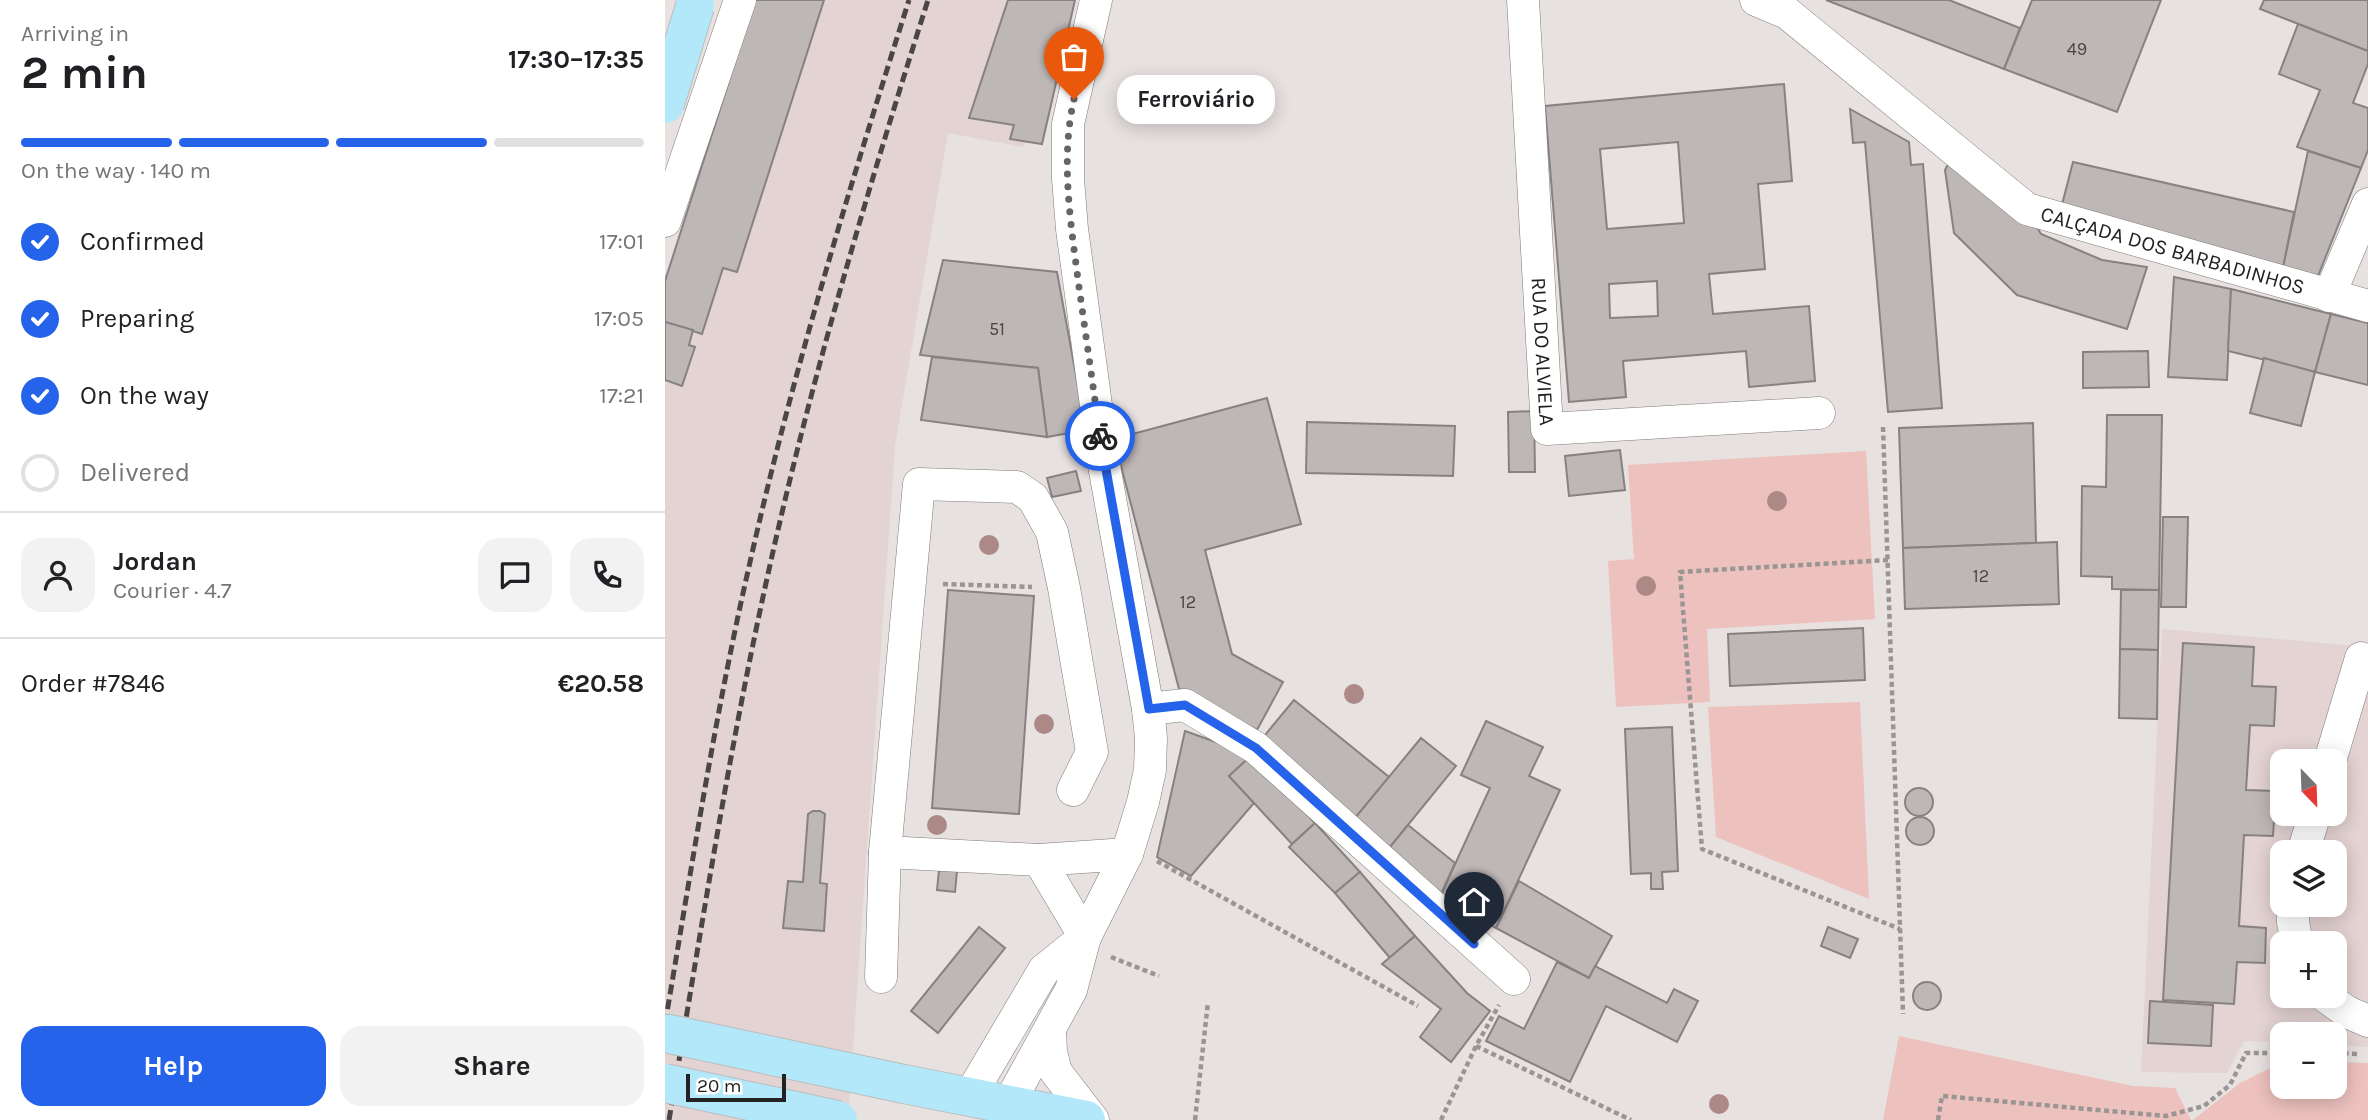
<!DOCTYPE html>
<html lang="en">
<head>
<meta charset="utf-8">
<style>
	body { margin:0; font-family:Karla,sans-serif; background:#f2f2f2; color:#202124; height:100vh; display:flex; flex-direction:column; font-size:26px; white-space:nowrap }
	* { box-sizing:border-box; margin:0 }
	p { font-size:23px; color:#757577 }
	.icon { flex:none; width:38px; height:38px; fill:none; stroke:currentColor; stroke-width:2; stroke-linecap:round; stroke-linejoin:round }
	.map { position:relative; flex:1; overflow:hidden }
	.panel { display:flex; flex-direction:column; background:#fff; width:665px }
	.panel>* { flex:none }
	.needle { width:46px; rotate:157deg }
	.buttons { position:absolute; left:1605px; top:749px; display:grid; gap:14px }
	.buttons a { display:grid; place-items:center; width:77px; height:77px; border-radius:14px; background:#fff; box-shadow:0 4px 18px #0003; font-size:35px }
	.scale { position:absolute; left:21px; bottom:18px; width:100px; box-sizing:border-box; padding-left:7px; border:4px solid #242121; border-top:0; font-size:19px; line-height:24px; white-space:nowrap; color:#242121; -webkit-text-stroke:5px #fff; paint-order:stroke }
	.pin { position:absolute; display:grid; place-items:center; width:60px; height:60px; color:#fff; margin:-72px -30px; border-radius:50% 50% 50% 0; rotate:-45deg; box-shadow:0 0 7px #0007 }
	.pin .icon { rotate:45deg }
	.courier { position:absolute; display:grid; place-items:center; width:70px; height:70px; margin:-35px; border:5px solid #2563eb; border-radius:50%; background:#fff; color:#222; box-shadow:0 2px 9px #0007 }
	.bubble { position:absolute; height:49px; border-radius:21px; background:#fff; box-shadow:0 4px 18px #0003; font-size:23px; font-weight:700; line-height:49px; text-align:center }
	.headline em { font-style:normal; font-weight:700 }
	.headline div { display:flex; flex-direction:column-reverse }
	.headline { display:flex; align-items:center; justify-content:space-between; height:119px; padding:0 21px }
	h1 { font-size:46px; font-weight:700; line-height:52px }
	.bar { display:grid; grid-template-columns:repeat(4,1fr); gap:10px 7px; align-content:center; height:84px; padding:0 21px }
	.bar i { height:9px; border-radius:5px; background:#e0e0e0 }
	.bar .on { background:#2563eb }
	.bar p { grid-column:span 4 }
	.line { display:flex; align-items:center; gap:18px; padding:0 21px; border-top:2px solid #e0e0e0 }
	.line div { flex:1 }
	.round { display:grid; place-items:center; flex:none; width:74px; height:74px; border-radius:21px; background:#f2f2f2 }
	ol { padding:0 21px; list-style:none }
	li { display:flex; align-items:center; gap:21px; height:77px }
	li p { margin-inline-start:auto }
	li .icon { padding:7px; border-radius:50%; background:#2563eb; color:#fff; stroke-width:4 }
	li:last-child { color:#757577 }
	li i { width:38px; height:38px; border:4px solid #e0e0e0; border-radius:50% }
	.button { display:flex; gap:14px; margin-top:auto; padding:14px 21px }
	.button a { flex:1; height:80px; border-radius:21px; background:#2563eb; color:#fff; font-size:28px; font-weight:700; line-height:80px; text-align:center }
	.button a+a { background:#f2f2f2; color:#202124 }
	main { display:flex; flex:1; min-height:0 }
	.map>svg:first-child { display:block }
	.built { fill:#e3d3d2; fill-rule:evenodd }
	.green { fill:#edc1be }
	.building { fill:#bdb7b6; stroke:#878181; stroke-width:2; fill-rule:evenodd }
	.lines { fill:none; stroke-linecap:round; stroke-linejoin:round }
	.minor-casing { stroke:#817a7a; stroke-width:33 }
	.major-casing { stroke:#bdbcbc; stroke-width:40 }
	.path { stroke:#999594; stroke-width:4.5; stroke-dasharray:5 3.5; stroke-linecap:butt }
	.minor { stroke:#fff; stroke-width:32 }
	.major { stroke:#b3e8fb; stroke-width:38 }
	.rail { stroke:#4a4646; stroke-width:5; stroke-dasharray:10 5; stroke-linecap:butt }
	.major-bridge-casing { stroke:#bdbcbc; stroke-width:40; stroke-linecap:butt }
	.major-bridge { stroke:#b3e8fb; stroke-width:38 }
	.tree { fill:#ac8886 }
	.done { stroke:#686464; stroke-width:7; stroke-dasharray:0 12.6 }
	.route { stroke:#2563eb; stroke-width:9 }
	.labels { text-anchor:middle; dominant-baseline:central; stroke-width:6; stroke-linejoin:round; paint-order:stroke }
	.number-label { font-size:18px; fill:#4a4646 }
	.street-label { font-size:21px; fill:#242121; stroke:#fff }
</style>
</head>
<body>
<main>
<section class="panel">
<div class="headline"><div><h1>2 min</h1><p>Arriving in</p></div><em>17:30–17:35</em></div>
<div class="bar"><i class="on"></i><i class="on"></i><i class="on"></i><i></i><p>On the way · 140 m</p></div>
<ol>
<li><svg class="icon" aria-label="check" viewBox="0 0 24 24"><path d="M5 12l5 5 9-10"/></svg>Confirmed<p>17:01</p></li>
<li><svg class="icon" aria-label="check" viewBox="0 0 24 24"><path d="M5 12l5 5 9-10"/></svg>Preparing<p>17:05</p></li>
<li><svg class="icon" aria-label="check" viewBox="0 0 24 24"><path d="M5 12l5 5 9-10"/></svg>On the way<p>17:21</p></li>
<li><i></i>Delivered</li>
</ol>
<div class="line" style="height:126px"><a class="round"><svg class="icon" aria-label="person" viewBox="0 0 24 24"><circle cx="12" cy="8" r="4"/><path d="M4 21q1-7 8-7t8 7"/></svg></a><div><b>Jordan</b><p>Courier · 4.7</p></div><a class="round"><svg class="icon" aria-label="chat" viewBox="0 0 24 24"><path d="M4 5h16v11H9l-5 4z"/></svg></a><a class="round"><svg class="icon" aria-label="phone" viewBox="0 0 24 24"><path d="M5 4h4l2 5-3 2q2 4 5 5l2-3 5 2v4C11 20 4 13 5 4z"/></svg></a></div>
<div class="line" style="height:91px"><div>Order #7846</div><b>€20.58</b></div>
<div class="button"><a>Help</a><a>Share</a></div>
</section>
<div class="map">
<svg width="1703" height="1120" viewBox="0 0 1703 1120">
	<rect width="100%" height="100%" fill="#e7e1e0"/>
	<!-- built -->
	<g class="built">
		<polygon points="90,0 392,0 359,147 283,133 230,446 183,1120 0,1120 0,281"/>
		<path d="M1497,629L1703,647V1047L1670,1045V1034H1617V1042L1579,1041L1562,1073L1476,1072ZM1617,761H1670V814H1617ZM1617,852H1670V905H1617ZM1617,943H1670V996H1617Z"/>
	</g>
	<!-- green -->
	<g class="green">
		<polygon points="1201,451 1210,619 1042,629 1045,702 951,707 943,561 969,559 963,465"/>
		<polygon points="1195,702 1204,899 1051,837 1043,707"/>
		<polygon points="1234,1036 1468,1086 1510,1088 1526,1120 1218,1120"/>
		<polygon points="1617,1062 1617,1087 1670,1087 1670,1062 1703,1063 1703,1120 1528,1120 1575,1083"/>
	</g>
	<!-- building -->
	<g class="building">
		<polygon points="90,0 159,0 72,272 58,268 37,334 0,322 0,281"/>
		<polygon points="343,0 410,0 377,144 345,139 349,125 304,118"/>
		<polygon points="1161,0 1284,0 1355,28 1339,69"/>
		<polygon points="1367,0 1496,0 1452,112 1339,69"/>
		<polygon points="1599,0 1703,0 1703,51 1595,9"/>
		<polygon points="1633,24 1703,51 1703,64 1688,103 1703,108 1703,150 1696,168 1632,147 1655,90 1614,74"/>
		<path d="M1119,84L1127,181L1093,184L1100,269L1044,274L1048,314L1144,306L1150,381L1084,387L1081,351L958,361L961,397L904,402L880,106ZM1013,142L1019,223L942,229L935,149ZM992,281L993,316L945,318L944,284Z"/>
		<polygon points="1185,109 1244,142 1246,165 1258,164 1277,408 1223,412 1200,142 1188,143"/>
		<polygon points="1290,151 1362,209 1376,234 1437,260 1482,267 1462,329 1352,295 1289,233 1280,170"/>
		<polygon points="1643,151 1696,168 1653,276 1618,267"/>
		<polygon points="1408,162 1629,212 1618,267 1394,216"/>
		<polygon points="278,260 392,272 421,430 382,437 373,368 255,355"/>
		<polygon points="1509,277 1566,289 1562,380 1503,377"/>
		<polygon points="1566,289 1666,314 1650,372 1563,351"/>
		<polygon points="1666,314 1703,323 1703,385 1650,372"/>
		<polygon points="0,322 28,330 24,345 30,347 17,386 0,380"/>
		<polygon points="1483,351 1484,387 1418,388 1418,352"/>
		<polygon points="267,357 373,368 382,437 256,420"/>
		<polygon points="1599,358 1650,372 1636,426 1585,413"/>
		<polygon points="602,398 636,524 540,550 567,654 618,682 592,730 514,689 449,439"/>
		<polygon points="869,411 870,472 844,472 843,412"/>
		<polygon points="1442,415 1497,415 1494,590 1447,589 1447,577 1416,576 1417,486 1441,487"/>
		<polygon points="642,422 790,426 788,476 641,473"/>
		<polygon points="1368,423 1371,543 1238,548 1234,428"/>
		<polygon points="955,450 960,490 904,496 900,456"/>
		<polygon points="411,471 416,491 387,497 382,478"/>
		<polygon points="1498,517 1523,517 1521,607 1496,607"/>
		<polygon points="1392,542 1394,604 1240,609 1238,548"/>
		<polygon points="283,590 369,596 354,814 267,808"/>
		<polygon points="1456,590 1494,590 1493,650 1455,649"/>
		<polygon points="1198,628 1200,680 1065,686 1063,634"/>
		<polygon points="1518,643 1589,647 1587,686 1611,687 1609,726 1585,725 1581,790 1611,791 1608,836 1579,835 1574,926 1601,928 1600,963 1572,962 1569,1004 1498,1000"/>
		<polygon points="1455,649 1493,650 1492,719 1454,718"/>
		<polygon points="629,700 724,777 690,818 595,741"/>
		<polygon points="821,721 878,747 864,776 895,790 831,928 774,899 825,788 796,775"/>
		<polygon points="1007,727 1013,871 997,872 998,889 986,889 986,873 966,874 960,729"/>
		<polygon points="520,731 587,755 564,776 589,803 526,876 492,857"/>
		<polygon points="756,738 791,766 725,847 690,818"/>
		<polygon points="587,755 650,823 627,844 564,776"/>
		<circle cx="1254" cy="802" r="14"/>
		<polygon points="148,811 155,811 160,814 155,883 162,884 159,931 118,928 123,881 138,882 143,814"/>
		<circle cx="1255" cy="831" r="14"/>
		<polygon points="650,823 695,872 670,893 624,847"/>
		<polygon points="743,825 790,863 774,899 725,847"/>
		<polygon points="274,870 292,871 290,892 272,890"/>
		<polygon points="695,872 750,936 725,958 670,893"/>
		<polygon points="854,881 947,936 924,978 831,928"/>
		<polygon points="314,927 340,948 273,1033 246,1011"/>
		<polygon points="1163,927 1193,939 1185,958 1156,946"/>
		<polygon points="750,936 802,993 825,1011 786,1062 755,1037 776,1009 717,964"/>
		<polygon points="892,962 924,978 930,966 1002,1003 1009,989 1033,1001 1012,1042 941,1006 905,1082 821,1041 834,1016 859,1029"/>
		<circle cx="1262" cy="996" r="14"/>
		<polygon points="1485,1001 1548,1005 1546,1046 1483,1043"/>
	</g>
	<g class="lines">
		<defs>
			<g id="minor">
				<path id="s1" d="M858,0L882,429L1154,413"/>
				<path id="s2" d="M1091,0L1122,13L1362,209L1703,306"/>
				<polyline points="0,221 75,0"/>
				<polyline points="1664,296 1703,204"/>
				<polyline points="483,709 520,705 591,748 849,979"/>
				<polyline points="1665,761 1696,658"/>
				<polyline points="408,790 427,752 399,588 387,532 368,498 352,487 254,484 220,852 374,860 462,854"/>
				<polyline points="1638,852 1650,814"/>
				<polyline points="374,860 420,937"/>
				<polyline points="1628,905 1628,922 1632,943"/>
				<polyline points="216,977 220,852"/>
				<polyline points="1660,996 1682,1012 1703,1021"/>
				<polyline points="385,1030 386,1052 391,1072 428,1120"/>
				<polyline points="304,1097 379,970 420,937"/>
				<polyline points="343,1105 406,990 420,937 462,854 478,802 485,770 486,738 483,709 440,471 407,229 403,179 403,124 431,0"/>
			</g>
			<polyline id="major" points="239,1084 421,1120"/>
		</defs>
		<!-- minor casing -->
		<use href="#minor" class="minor-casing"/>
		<!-- major casing -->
		<use href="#major" class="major-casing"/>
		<!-- path -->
		<g class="path">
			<polyline points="1218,427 1238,1014"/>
			<polyline points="1223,560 1015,572 1037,849 1235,929"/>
			<polyline points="278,584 367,587"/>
			<polyline points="492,861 753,1006"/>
			<polyline points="446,957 494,976"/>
			<polyline points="811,1046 966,1120"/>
			<polyline points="1670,1053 1692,1054"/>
			<polyline points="530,1120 543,1002"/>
			<polyline points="776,1120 811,1046 834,1005"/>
			<polyline points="1273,1120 1277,1096 1501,1116 1539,1106 1565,1085 1581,1053 1617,1053"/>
		</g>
		<!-- minor -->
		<use href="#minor" class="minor"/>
		<!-- major -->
		<use href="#major" class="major"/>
		<!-- rail -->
		<g class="rail">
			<path d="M0,1024C26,872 49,720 83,571C126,378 184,189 244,0"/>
			<path d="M4,1120C35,938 63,754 103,574C146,379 203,189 263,0"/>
		</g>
		<defs>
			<g id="major-bridge">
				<polyline points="0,104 30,6"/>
				<polyline points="0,1033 239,1084"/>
				<polyline points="0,1083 173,1120"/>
			</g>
		</defs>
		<!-- major-bridge casing -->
		<use href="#major-bridge" class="major-bridge-casing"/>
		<!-- major-bridge -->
		<use href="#major-bridge" class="major-bridge"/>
	</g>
	<!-- trees -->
	<g class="tree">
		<circle cx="1112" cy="501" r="10"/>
		<circle cx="324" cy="545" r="10"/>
		<circle cx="981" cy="586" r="10"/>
		<circle cx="689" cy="694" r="10"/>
		<circle cx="379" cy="724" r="10"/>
		<circle cx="272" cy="825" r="10"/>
		<circle cx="1054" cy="1104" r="10"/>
	</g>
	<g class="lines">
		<!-- done -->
		<path class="done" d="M409,99C395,160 406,225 414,287C421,336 428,386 435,436"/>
		<!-- route -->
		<polyline class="route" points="435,436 484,709 520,705 591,748 809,944"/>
	</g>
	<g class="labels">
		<!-- number labels -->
		<g class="number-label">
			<text x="1412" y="49">49</text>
			<text x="332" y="329">51</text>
			<text x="1316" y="576">12</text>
			<text x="523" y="602">12</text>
		</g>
		<!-- street labels -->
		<g class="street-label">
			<text stroke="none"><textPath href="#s2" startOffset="495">CALÇADA DOS BARBADINHOS</textPath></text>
			<text stroke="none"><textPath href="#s1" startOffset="352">RUA DO ALVIELA</textPath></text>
		</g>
	</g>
</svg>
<div class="buttons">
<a><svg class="needle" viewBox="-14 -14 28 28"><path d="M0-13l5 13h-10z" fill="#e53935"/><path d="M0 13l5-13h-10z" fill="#757577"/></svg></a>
<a><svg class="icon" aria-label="layers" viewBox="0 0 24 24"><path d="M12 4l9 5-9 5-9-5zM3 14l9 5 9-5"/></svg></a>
<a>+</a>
<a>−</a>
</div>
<div class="scale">20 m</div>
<div class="pin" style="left:409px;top:99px;background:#ea580c"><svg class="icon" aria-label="bag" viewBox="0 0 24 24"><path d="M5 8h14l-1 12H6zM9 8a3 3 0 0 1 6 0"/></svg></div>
<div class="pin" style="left:809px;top:944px;background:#1f2937"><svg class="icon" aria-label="home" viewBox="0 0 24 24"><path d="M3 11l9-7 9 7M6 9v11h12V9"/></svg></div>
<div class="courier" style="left:435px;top:436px"><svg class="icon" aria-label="bike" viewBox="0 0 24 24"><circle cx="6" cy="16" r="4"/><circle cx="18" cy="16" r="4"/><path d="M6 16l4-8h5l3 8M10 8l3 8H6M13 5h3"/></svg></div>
<div class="bubble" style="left:452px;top:75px;width:158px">Ferroviário</div>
</div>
</main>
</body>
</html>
